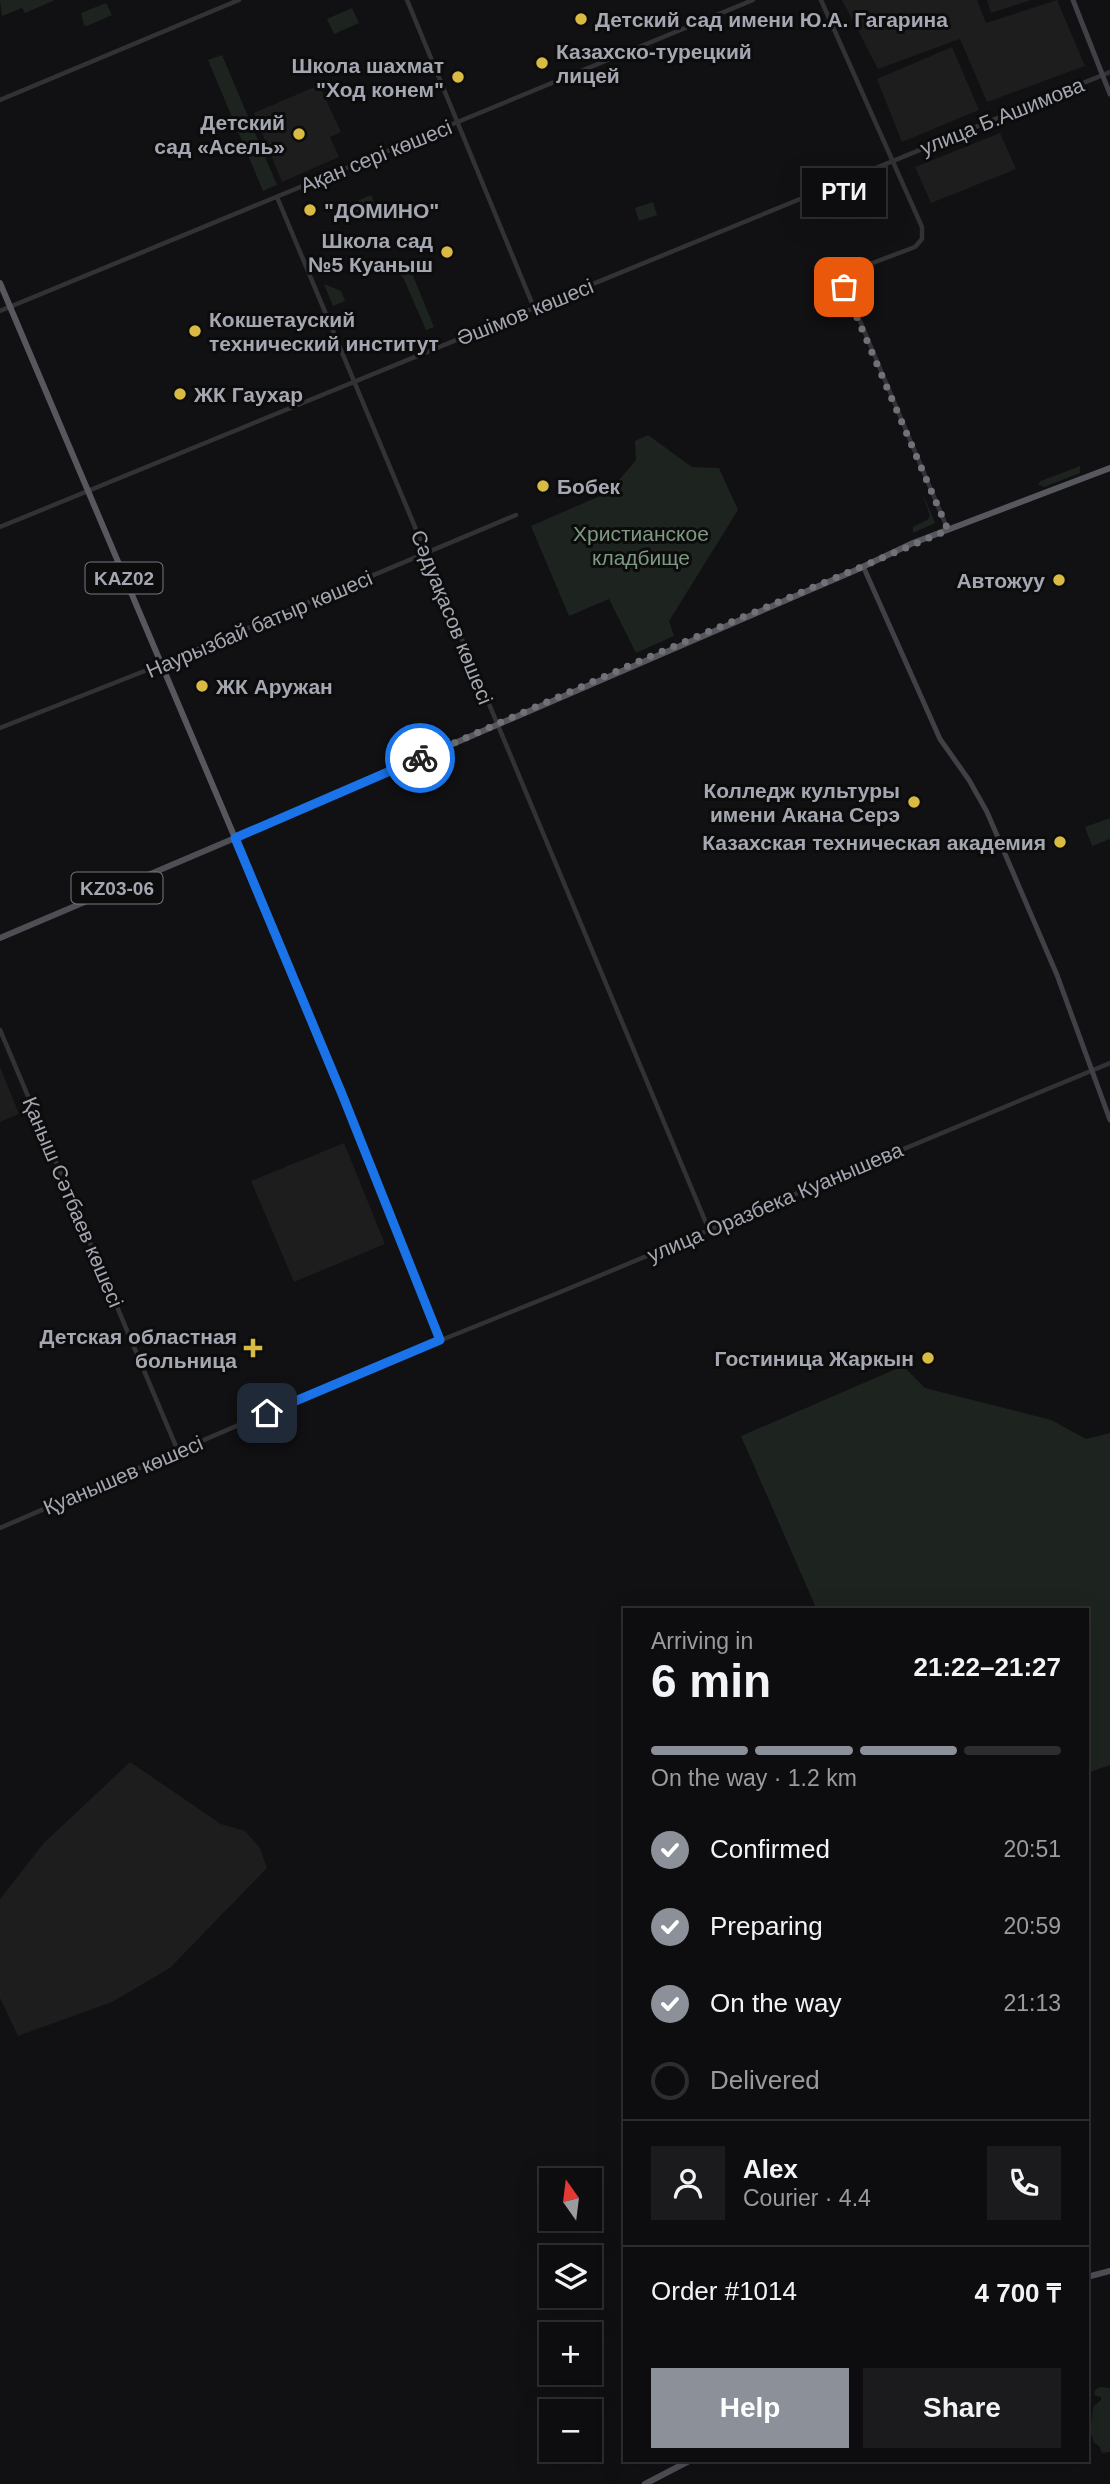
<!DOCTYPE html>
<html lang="en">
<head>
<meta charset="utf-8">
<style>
	body { margin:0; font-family:Arial,sans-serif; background:#1b1a1c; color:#f1f3f6; height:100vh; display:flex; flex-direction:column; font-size:26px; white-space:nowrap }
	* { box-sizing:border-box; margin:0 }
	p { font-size:23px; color:#9a9b9e }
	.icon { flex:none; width:38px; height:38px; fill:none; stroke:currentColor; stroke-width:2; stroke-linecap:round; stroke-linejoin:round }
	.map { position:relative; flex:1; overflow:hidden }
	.details { position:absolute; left:623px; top:1608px; width:466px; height:854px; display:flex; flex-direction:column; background:#0d0c0e; border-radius:0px; box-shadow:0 7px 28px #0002,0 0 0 2px #2d2c2e }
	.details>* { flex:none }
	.needle { width:46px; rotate:346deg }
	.tools { position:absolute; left:539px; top:2168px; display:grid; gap:14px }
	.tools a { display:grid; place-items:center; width:63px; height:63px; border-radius:0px; background:#0d0c0e; box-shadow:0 7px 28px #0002,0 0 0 2px #2d2c2e; font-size:35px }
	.pin { position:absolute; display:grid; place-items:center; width:60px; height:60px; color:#fff; margin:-30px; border-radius:14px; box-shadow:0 4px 10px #0006 }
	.courier { position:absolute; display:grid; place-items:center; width:70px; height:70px; margin:-35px; border:5px solid #1a73e8; border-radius:50%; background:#fff; color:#222; box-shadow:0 2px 9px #0007 }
	.bubble { position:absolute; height:49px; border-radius:0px; background:#0d0c0e; box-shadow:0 7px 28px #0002,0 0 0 2px #2d2c2e; font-size:23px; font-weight:600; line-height:49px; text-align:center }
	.overview em { font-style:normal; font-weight:600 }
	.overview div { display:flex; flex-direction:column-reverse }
	.overview { display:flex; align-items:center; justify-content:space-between; height:119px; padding:0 28px }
	h1 { font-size:46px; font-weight:600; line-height:52px }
	.bar { display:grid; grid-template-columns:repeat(4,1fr); gap:10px 7px; align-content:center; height:84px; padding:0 28px }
	.bar i { height:9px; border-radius:5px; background:#2d2c2e }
	.bar .on { background:#8c9099 }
	.bar p { grid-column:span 4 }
	.line { display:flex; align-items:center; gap:18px; padding:0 28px; border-top:2px solid #2d2c2e }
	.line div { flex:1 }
	.round { display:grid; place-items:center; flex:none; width:74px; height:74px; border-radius:0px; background:#1b1a1c }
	ol { padding:0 28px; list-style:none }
	li { display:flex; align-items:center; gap:21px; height:77px }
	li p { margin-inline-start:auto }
	li .icon { padding:7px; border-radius:50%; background:#8c9099; color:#fff; stroke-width:4 }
	li:last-child { color:#9a9b9e }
	li i { width:38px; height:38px; border:4px solid #2d2c2e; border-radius:50% }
	.cta { display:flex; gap:14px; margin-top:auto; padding:14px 28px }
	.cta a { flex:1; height:80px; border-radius:0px; background:#8c9099; color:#fff; font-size:28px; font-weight:600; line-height:80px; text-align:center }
	.cta a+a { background:#1b1a1c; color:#f1f3f6 }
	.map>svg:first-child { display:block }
	.built { fill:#1d1d1e }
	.green { fill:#1d241f }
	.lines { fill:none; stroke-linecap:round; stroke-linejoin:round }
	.tertiary { stroke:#323236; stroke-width:4.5 }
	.secondary { stroke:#404146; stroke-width:5 }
	.primary { stroke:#4e4f55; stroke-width:6 }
	.trunk { stroke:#56585e; stroke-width:6 }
	.done { stroke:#717279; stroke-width:7; stroke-dasharray:0 12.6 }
	.route { stroke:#1a73e8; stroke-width:9 }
	.poi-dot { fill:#d9ba42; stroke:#0c0c0d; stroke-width:2.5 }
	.labels { text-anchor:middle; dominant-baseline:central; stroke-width:6; stroke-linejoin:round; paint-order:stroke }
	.shield { fill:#0c0c0d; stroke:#767880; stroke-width:2 }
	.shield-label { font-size:19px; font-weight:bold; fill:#a4a6b1 }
	.poi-label { font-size:21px; font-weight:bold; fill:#a4a6b1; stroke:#0c0c0d; text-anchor:end }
	.street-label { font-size:21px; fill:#a4a6b1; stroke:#0c0c0d }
	.park-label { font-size:21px; fill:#7d9982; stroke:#0c0c0d }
</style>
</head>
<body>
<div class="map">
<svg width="1110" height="2484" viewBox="0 0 1110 2484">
	<rect width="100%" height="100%" fill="#111012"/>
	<!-- built -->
	<g class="built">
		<polygon points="842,0 977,0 986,23 1057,0 1085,66 987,102 960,39 878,69"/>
		<polygon points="987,0 1031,0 991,13"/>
		<polygon points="952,47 979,110 902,142 877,79"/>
		<polygon points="319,85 341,132 330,137 339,157 282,182 254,113"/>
		<polygon points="1000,133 1016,169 931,203 915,167"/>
		<polygon points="0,1067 19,1114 0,1122"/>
		<polygon points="344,1143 385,1244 294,1282 251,1181"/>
		<polygon points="130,1762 221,1824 245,1831 260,1848 267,1868 170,1968 112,2002 18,2036 0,1998 0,1899 43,1844"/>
	</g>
	<!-- green -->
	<g class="green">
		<polygon points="0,0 55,0 25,13 22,8 2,16"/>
		<polygon points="106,3 112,15 87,26 84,25 81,13"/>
		<polygon points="352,8 359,23 334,34 327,19"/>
		<polygon points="222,55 277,185 263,191 208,60"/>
		<polygon points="371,195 375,205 354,214 350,204"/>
		<polygon points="653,202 657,215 639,221 635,208"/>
		<polygon points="411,271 434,327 426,330 403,277 400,276"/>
		<polygon points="324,284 341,291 345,301 333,306"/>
		<polygon points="648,435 692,467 719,468 738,510 669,621 674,636 636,653 609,599 569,616 531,526 609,492 636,460 635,441"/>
		<polygon points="1080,466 1080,473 1044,487 1038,484 1041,481"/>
		<polygon points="922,492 935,523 913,533 913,527 927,520 930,516"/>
		<polygon points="1110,818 1110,839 1092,846 1085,827"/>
		<polygon points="903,1366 925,1388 1051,1420 1086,1439 1110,1433 1110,1765 1087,1773 1087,1610 817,1610 741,1436"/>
		<polygon points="1100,2387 1110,2388 1110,2452 1102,2453 1099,2446 1094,2443 1092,2435 1087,2438 1087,2430 1091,2425 1093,2407 1101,2400 1101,2397 1094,2395 1095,2390"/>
	</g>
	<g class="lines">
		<!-- tertiary -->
		<g class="tertiary">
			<polyline points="407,0 534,308"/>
			<polyline points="821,0 922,227 922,239 915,247 854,270 842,278 948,530"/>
			<polyline points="0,100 239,0"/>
			<polyline points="277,197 709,1230"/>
			<polyline points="0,311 753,0"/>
			<polyline points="0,527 1110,72"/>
			<polyline points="0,728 170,661 516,515"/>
			<polyline points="235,838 342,1094 440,1340"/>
			<polyline points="0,1030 178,1451"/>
			<polyline points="0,1528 352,1376 558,1293 1110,1063"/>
		</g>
		<!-- secondary -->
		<g class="secondary">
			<polyline points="1073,0 1110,94"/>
			<polyline points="863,566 940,739 969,780 987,812 1057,975 1110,1120"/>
		</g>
		<!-- primary -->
		<g class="primary">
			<polyline points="0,938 235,838"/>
			<polyline points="1087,2277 1110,2271"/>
			<polyline points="645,2484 691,2460"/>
		</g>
		<!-- trunk -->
		<polyline class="trunk" points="0,283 235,838 856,570 913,543 1110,468"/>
	</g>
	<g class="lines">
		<!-- done -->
		<polyline class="done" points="420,758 644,659 948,530 844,287"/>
		<!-- route -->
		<polyline class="route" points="267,1413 440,1340 342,1094 235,838 420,758"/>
	</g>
	<!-- markers -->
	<g class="poi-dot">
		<circle cx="581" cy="19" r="7"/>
		<circle cx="542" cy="63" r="7"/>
		<circle cx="458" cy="77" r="7"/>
		<circle cx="299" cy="134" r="7"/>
		<circle cx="310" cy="210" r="7"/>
		<circle cx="447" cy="252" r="7"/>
		<circle cx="195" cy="331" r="7"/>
		<circle cx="180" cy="394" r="7"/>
		<circle cx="543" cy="486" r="7"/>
		<circle cx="1059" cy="580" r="7"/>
		<circle cx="202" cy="686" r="7"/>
		<circle cx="914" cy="802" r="7"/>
		<circle cx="1060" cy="842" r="7"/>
		<path d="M249.5 1337.5h7v7h7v7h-7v7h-7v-7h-7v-7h7z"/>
		<circle cx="928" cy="1358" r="7"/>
	</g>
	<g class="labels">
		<!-- shield labels -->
		<g class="shield">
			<rect x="85.5" y="562.5" width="77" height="31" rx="5"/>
			<rect x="71.5" y="872.5" width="91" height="31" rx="5"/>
		</g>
		<g class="shield-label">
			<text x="124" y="578">KАZ02</text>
			<text x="117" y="888">KZ03-06</text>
		</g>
		<!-- poi labels -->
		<g class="poi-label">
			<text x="595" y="19" text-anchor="start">Детский сад имени Ю.А. Гагарина</text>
			<text x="556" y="51" text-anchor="start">Казахско-турецкий<tspan x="556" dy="24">лицей</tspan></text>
			<text x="444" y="65">Школа шахмат<tspan x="444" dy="24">"Ход конем"</tspan></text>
			<text x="285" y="122">Детский<tspan x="285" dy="24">сад «Асель»</tspan></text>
			<text x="324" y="210" text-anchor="start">"ДОМИНО"</text>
			<text x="433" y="240">Школа сад<tspan x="433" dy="24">№5 Куаныш</tspan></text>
			<text x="209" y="319" text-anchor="start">Кокшетауский<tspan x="209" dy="24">технический институт</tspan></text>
			<text x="194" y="394" text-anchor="start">ЖК Гаухар</text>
			<text x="557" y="486" text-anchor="start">Бобек</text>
			<text x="1045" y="580">Автожуу</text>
			<text x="216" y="686" text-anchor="start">ЖК Аружан</text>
			<text x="900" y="790">Колледж культуры<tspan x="900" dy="24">имени Акана Серэ</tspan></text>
			<text x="1046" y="842">Казахская техническая академия</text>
			<text x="237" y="1336">Детская областная<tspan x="237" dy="24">больница</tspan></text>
			<text x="914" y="1358">Гостиница Жаркын</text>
		</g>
		<!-- street labels -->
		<g class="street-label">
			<text transform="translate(1002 116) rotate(-22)">улица Б.Ашимова</text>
			<text transform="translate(376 156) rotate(-22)">Ақан сері көшесі</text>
			<text transform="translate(525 312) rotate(-22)">Әшімов көшесі</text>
			<text transform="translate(452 617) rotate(68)">Сәдуақасов көшесі</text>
			<text transform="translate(259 624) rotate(-23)">Наурызбай батыр көшесі</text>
			<text transform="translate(73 1202) rotate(67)">Қаныш Сәтбаев көшесі</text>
			<text transform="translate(775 1202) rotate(-23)">улица Оразбека Куанышева</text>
			<text transform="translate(123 1475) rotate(-23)">Қуанышев көшесі</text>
		</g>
		<!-- park labels -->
		<g class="park-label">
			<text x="641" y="533">Христианское<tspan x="641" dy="24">кладбище</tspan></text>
		</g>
	</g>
</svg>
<div class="tools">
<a><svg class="needle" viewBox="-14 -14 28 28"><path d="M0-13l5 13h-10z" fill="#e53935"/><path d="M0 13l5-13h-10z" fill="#9a9b9e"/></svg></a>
<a><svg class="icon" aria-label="layers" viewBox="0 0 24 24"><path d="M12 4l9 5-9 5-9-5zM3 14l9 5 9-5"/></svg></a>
<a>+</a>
<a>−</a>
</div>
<div class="pin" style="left:844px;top:287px;background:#ea580c"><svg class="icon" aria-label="bag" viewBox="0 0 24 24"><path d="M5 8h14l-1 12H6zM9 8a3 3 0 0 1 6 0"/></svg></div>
<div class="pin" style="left:267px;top:1413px;background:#1f2937"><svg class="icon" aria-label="home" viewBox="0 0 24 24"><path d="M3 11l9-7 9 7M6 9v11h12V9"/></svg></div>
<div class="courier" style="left:420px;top:758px"><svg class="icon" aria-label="bike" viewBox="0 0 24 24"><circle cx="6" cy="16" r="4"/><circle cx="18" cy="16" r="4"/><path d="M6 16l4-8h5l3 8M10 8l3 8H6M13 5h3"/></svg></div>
<div class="bubble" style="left:802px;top:168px;width:84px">РТИ</div>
<section class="details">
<div class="overview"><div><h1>6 min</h1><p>Arriving in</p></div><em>21:22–21:27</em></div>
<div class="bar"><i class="on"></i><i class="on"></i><i class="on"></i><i></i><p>On the way · 1.2 km</p></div>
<ol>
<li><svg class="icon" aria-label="check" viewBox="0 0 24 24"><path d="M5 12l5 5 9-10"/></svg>Confirmed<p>20:51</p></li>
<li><svg class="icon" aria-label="check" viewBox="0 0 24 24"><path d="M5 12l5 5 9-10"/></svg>Preparing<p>20:59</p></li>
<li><svg class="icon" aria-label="check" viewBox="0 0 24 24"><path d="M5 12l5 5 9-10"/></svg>On the way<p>21:13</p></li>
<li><i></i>Delivered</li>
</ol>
<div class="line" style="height:126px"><a class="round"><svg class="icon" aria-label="person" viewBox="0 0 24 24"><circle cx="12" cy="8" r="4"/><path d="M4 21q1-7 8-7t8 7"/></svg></a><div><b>Alex</b><p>Courier · 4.4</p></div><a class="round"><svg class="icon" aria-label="phone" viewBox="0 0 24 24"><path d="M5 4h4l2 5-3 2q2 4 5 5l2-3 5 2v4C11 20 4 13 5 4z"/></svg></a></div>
<div class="line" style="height:91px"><div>Order #1014</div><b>4 700 ₸</b></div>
<div class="cta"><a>Help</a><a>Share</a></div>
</section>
</div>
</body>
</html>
